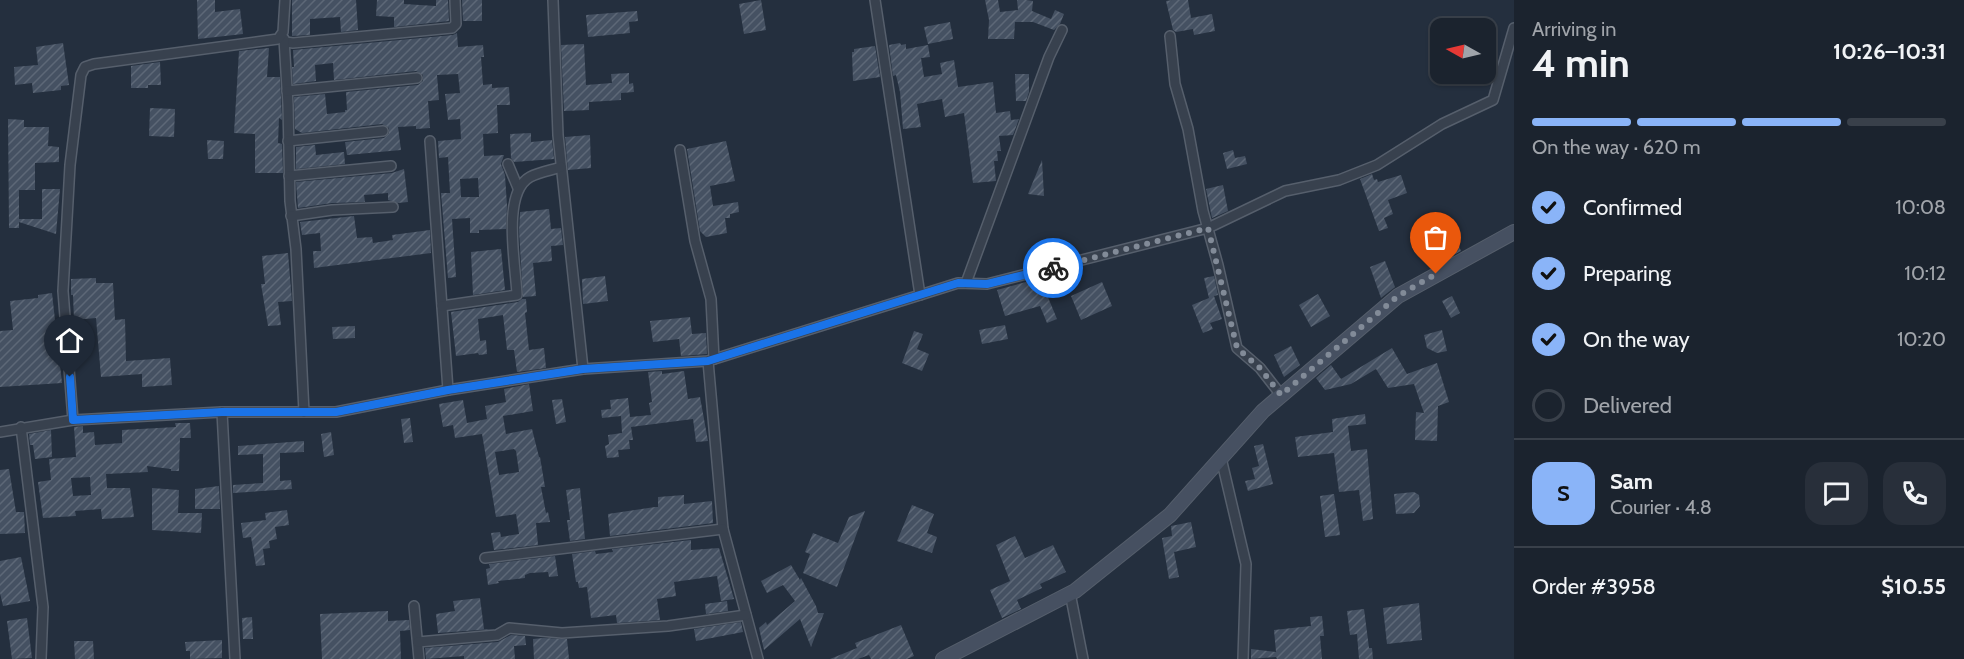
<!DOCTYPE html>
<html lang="en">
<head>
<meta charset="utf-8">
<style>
	body { margin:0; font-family:Cabin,sans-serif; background:#282f3a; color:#f1f3f6; height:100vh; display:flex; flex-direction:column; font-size:22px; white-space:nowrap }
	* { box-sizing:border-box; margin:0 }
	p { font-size:20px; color:#a0a4aa }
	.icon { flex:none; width:33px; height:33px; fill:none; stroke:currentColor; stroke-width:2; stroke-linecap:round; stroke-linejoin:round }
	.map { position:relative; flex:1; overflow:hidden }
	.side { display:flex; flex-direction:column; background:#1b232e; width:450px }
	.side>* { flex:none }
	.needle { width:39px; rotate:278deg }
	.tools { position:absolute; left:1430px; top:18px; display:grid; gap:12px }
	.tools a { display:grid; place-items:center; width:66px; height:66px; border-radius:12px; background:#1b232e; box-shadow:0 2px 4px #0004,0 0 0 2px #39404a; font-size:30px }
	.pin { position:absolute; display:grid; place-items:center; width:51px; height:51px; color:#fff; margin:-62px -26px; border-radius:50% 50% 50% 0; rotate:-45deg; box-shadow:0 0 6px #0007 }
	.pin .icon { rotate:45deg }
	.courier { position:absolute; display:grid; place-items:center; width:60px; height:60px; margin:-30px; border:4px solid #1a73e8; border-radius:50%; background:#fff; color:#222; box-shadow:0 2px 8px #0007 }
	.overview em { font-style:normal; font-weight:700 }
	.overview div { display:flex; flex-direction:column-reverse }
	.overview { display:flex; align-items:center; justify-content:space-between; height:102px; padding:0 18px }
	h1 { font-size:39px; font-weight:700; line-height:45px }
	.bar { display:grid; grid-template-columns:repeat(4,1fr); gap:9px 6px; align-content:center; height:72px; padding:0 18px }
	.bar i { height:8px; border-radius:4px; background:#39404a }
	.bar .on { background:#8ab4f8 }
	.bar p { grid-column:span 4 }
	.line { display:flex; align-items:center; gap:15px; padding:0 18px; border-top:2px solid #39404a }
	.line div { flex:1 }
	.round { display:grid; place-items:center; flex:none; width:63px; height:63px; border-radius:18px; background:#282f3a }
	ol { padding:0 18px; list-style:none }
	li { display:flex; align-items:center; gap:18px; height:66px }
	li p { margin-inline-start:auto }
	li .icon { padding:6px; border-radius:50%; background:#8ab4f8; color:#111; stroke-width:4 }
	li:last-child { color:#a0a4aa }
	li i { width:33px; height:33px; border:3px solid #39404a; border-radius:50% }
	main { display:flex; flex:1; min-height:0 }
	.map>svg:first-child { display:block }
	.building { fill:url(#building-hatch); fill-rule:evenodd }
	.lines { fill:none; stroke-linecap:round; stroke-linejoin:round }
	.street-casing { stroke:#565f6c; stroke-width:12 }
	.secondary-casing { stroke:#565f6c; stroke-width:16 }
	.street { stroke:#38414e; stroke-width:9 }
	.secondary { stroke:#465061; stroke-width:14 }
	.done { stroke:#828b98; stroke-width:6; stroke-dasharray:0 10.8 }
	.route { stroke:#1a73e8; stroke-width:8 }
</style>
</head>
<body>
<main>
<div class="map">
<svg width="1514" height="659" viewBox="0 0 1514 659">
	<defs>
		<pattern id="building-hatch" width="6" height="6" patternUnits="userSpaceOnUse" patternTransform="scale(1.5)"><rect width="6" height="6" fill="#455162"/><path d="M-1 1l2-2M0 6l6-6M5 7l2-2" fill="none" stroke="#5d6877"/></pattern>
	</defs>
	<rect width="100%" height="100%" fill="#242f3e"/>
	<!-- building -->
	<g class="building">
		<polygon points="197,0 215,0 215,12 240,9 243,34 198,39"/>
		<polygon points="292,0 356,0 358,30 341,32 340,17 310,19 310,35 292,36"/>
		<polygon points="377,0 404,0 404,4 436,6 436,0 448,0 449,21 394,27 394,17 376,16"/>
		<polygon points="462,0 482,0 482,21 463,21"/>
		<polygon points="761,0 766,30 744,34 739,4"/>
		<polygon points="985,0 998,0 1000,12 1018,10 1017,0 1026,0 1033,1 1032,11 1051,19 1055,10 1064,14 1060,24 1054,30 1033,22 1015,22 1014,39 988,39 989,20"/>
		<polygon points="1172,0 1188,0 1191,18 1212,14 1215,31 1194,35 1193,29 1176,32 1173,30 1166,1"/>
		<polygon points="637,11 638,21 629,22 630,33 588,37 586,15"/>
		<polygon points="950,22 953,39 928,44 924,27"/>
		<path d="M457,33L458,47L483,45L484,57H481L483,85L492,84V88L509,87L510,105H497L498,133L483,134L484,156L504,155L501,164L505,175L507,206L506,229L479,230V233H470V218L452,219L456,277L448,278L441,193H450L448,157L439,158L438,141L461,139L460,119L448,120L445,94L460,93L458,74L437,75L439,100L428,101L430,128L416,129V126L398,127L401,150L347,155L345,142L384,138L389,133V128L382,124L302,133L295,129L294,97L325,94L327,114L345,112V110H347L346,92L418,85L423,81V75L416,71L334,80L333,63L315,65L316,81L293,84L292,67H294L293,50L453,35ZM478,178L479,197H461L460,179Z"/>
		<polygon points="63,43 69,85 61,86 61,90 33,93 32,83 15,85 14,67 38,65 36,47"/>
		<polygon points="900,43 901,45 906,44 906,49 928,45 930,57 921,58 924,77 942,74 940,63 954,60 958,87 993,82 996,113 1010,111 1011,120 1019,119 1013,135 999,136 1001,151 997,151 998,161 994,161 996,181 973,183 964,113 945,117 942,99 917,104 921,127 903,129 900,92 896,75 893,76 889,45"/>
		<polygon points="584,44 586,85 612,83 611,74 629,73 629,84 633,83 634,92 621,93 621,100 589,102 589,110 564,111 561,45"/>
		<polygon points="875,46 880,77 853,81 852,52 854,52 854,49"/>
		<polygon points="269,48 267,77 280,77 282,120 279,118 278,143 282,144 283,173 255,173 255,134 234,133 239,51"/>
		<polygon points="160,62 161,85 148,85 148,88 131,88 131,66"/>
		<polygon points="1015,74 1029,74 1029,92 1026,101 1016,101"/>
		<polygon points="150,108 175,109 174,137 149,136"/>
		<polygon points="8,119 24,120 24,127 49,127 48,146 59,147 59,162 35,163 35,190 19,190 19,219 42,219 42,189 60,189 56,234 19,222 19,228 9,228"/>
		<polygon points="531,133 531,142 552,140 554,159 514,162 511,158 510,134"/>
		<polygon points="590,135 591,168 568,170 565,137"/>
		<polygon points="207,140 224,141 223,159 208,159"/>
		<polygon points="726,141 735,181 710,186 713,206 738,202 739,212 730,214 730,218 725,218 727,233 706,237 700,231 687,149"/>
		<polygon points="315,145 316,155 344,152 345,164 296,169 296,147"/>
		<polygon points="1233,150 1235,158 1245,156 1247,164 1227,169 1223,153"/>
		<polygon points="1042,160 1044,196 1028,194"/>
		<polygon points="404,169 408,202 398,203 388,200 388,193 364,195 365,202 332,203 298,208 296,182 392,173"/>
		<polygon points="1372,174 1374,180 1377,179 1378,182 1401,175 1407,193 1388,200 1393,214 1384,218 1388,228 1379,231 1360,179"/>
		<polygon points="1223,185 1228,211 1212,218 1206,189"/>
		<polygon points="549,209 551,229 561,228 563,245 551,246 552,261 533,263 536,296 523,297 519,231 520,212"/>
		<polygon points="354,216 357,238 372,237 373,243 393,240 392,235 430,230 431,253 314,268 313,251 321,251 320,233 302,235 300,222"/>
		<polygon points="1450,226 1461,251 1431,267 1419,240"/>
		<polygon points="501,249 505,290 473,295 471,252"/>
		<polygon points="288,253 292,301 278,302 281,325 268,326 261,284 265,284 262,256"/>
		<polygon points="1385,261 1395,287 1381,298 1370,267"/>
		<polygon points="605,276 608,301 583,304 582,279"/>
		<polygon points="1214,276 1218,295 1214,296 1222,319 1210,323 1213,329 1203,333 1192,305 1209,298 1204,278"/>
		<polygon points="96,278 96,283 113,283 115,320 125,319 126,361 170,358 172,385 142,387 142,374 101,377 96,318 74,320 73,295 71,295 71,279"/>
		<polygon points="1040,278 1057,319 1047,323 1040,306 1005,316 997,290"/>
		<polygon points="1102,282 1112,306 1081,320 1071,296"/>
		<polygon points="52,293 62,383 0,387 0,331 13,330 10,301 38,298 38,295"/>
		<polygon points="1318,294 1330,316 1311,327 1299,305"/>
		<polygon points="1452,296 1460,313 1451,318 1442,301"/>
		<polygon points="522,299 526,299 527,312 525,313 529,350 544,348 546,368 517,372 514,350 507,350 503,315 478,319 480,341 486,340 487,354 479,355 478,353 456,356 451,312 518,302"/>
		<polygon points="690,317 692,334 706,333 707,354 681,356 679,339 653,342 650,321"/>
		<polygon points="1005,325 1008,339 982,344 979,330"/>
		<polygon points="355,326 355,338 333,339 332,327"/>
		<polygon points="1442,330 1447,351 1437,353 1427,348 1424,335"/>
		<polygon points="914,331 923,334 917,349 929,354 922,371 902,363"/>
		<polygon points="1291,346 1300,365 1284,377 1274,355"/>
		<polygon points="1392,348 1407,374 1437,363 1449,402 1438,406 1437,441 1415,440 1416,412 1424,413 1414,384 1388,388 1376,369 1351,384 1325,390 1316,378 1331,365 1341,379"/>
		<polygon points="662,371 662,374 684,371 688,399 700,397 708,441 696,442 693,419 631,427 633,440 629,440 630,449 618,450 619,457 607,458 605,446 609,444 608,435 622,433 621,416 602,418 601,410 611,409 610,400 628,398 630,417 651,415 649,403 652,402 648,372"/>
		<path d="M529,384L533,411L503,416L506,434L532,429L539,457H540L545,487H541L546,513L548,512L550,522L536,523L538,545L494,550L491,533L500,532L501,537L519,534L516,514L496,517L482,434L455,438L453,425L443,427L439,404L463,400L467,423L487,419L485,406L506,402L504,389ZM514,449L516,451L519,472L499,475L495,452Z"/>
		<polygon points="562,399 566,422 556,424 552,400"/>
		<polygon points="1365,414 1366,424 1348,426 1351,451 1367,449 1373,519 1363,521 1359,490 1339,492 1334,453 1298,457 1295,437 1333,432 1332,419"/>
		<polygon points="410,418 413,442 404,443 401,419"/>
		<path d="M175,423H190L191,438H180L179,471H171V469L147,466L148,472L106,474L107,488H130L134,517L102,519L101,509L75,511L76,516L43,518L38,482L51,480L49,459L76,457L74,427L83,426V433L94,432L95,445L122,443V430L176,427ZM90,477L91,495L73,496L71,478Z"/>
		<polygon points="51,430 52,457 35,459 33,445 30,445 29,434"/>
		<polygon points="331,432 334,455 324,457 321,434"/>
		<polygon points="304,441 304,452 280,453 280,481 291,480 292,489 233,493 233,485 263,483 263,454 238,455 238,446"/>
		<polygon points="1263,444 1273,484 1248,491 1245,481 1255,479 1252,468 1259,466 1254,446"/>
		<polygon points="9,469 16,512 24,512 25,533 0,534 0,470"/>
		<polygon points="219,486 220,509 195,509 195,489"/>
		<polygon points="152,488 179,490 178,513 202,513 201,533 152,530"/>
		<polygon points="580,488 585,539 570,541 567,520 570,520 566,490"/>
		<polygon points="1414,492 1419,495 1420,506 1414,513 1396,514 1394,494"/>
		<polygon points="1334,494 1340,535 1325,537 1320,496"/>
		<polygon points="684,495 684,504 712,501 713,523 610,536 608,514 655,507 658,507 658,497"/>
		<polygon points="912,505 934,514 927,533 937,537 932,553 897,541"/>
		<polygon points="287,510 289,525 275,527 277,539 269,541 270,548 263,549 265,565 256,566 251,537 243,538 241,523 266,520 265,513"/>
		<polygon points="865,511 837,587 803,573 810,554 805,552 813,533 838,543 849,517"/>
		<polygon points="1191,522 1196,547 1174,552 1179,577 1169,579 1162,538 1172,536 1171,526"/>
		<polygon points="1015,536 1025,558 1053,545 1066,572 1040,584 1042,588 1017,600 1021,609 1002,618 990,590 1010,581 996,545"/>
		<polygon points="691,540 691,550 719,548 734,599 721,601 717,576 674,582 676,596 657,599 660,620 617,623 616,615 591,618 587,587 579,588 578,582 576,582 572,554 595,551 596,554 613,552 612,549"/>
		<polygon points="555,556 558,576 549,577 548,572 530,573 525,575 525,578 498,581 499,583 488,585 486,569 490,568 489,564"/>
		<polygon points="21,557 30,601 3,606 0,593 0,561"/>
		<polygon points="791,565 800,580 801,578 816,606 818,613 824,613 811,647 800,619 764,650 759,628 766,622 767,625 795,601 783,585 767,593 761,581"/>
		<polygon points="480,598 484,629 493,629 438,633 436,614 455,611 453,601"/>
		<polygon points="727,601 728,611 706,614 705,604"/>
		<polygon points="1419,603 1422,640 1387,644 1383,608"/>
		<polygon points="1364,609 1369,648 1372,648 1373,659 1359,659 1357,634 1350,635 1347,611"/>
		<polygon points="388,611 388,621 409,620 410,630 400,631 401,659 322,659 320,614"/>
		<polygon points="1322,616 1324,636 1320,636 1322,659 1277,659 1276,657 1251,659 1251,649 1276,652 1274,630 1311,626 1310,617"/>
		<polygon points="252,617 253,639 243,639 242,618"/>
		<polygon points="27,618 32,658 12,659 7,621"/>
		<polygon points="741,622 743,632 696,641 694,629"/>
		<polygon points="901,625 914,656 907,659 871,659 869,655 858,659 830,659 857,648 855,643"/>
		<polygon points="511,635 525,636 526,645 514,646 515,659 464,659 464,656 426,659 425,648 498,642"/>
		<polygon points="543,638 567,639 569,659 534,659 533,639"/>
		<polygon points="222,640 222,658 190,659 190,651 186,651 185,642"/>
		<polygon points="74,641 93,641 94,659 75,659"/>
	</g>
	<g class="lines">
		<defs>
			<g id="street">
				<polyline points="553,0 558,135 583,369"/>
				<polyline points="281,36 286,42 293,43 452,28 456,24 455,0"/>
				<polyline points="1170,36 1175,84 1188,129 1203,211 1218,265 1237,348 1260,368 1281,395"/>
				<polyline points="284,39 288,105 290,201 296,249 304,412"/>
				<polyline points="287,91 417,78"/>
				<polyline points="288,141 383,131"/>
				<polyline points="430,141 448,390"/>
				<polyline points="680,150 695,241 711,299 714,359"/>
				<polyline points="508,164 518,188"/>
				<polyline points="289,176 391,166"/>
				<polyline points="291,216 332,210 393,207"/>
				<polyline points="966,283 1049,57 1062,30"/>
				<polyline points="920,295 958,283 987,284 1208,228 1285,191 1339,180 1377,165 1442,124 1493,100 1514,28"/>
				<path d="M442,306L517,295C516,266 501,193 530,177C539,172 552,170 561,167"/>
				<polyline points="708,361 723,529 758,659"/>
				<polyline points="222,412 235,659"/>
				<polyline points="73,420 63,291 70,165 81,75 85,67 94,64 278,39 283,32 285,0"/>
				<polyline points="21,427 43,607 41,659"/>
				<polyline points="0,432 73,420 222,412 336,412 448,390 583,369 708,361 920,295 875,0"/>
				<polyline points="1221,458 1246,564 1243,659"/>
				<polyline points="485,558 723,529"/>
				<polyline points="1070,593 1083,659"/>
				<polyline points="414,606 419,659"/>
				<polyline points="418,642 497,635 509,628 562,633 668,626 746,615"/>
			</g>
			<polyline id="secondary" points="943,659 1075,591 1170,515 1263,411 1398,296 1514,232"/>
		</defs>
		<!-- street casing -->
		<use href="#street" class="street-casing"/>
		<!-- secondary casing -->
		<use href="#secondary" class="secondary-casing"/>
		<!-- street -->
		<use href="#street" class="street"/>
		<!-- secondary -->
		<use href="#secondary" class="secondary"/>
	</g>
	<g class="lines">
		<!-- done -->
		<polyline class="done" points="1053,268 1208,228 1237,348 1260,368 1281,395 1398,296 1436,274"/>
		<!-- route -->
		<polyline class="route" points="70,377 73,420 222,412 336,412 448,390 583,369 708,361 958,283 987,284 1053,268"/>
	</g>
</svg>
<div class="tools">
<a><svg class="needle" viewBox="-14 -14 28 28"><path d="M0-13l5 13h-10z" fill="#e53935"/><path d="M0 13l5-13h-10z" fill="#a0a4aa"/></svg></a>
</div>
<div class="pin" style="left:1436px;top:274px;background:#ea580c"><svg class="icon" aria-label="bag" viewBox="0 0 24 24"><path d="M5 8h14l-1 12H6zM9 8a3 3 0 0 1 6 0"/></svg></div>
<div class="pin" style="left:70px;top:377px;background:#1f2937"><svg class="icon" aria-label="home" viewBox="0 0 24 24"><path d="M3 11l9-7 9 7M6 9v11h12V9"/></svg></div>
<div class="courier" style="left:1053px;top:268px"><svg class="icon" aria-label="bike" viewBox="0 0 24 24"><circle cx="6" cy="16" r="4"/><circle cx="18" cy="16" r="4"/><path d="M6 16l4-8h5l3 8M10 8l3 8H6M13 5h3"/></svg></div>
</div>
<section class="side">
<div class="overview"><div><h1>4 min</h1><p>Arriving in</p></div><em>10:26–10:31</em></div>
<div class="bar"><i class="on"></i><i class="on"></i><i class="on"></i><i></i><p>On the way · 620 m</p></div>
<ol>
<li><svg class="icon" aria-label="check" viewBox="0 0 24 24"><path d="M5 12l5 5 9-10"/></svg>Confirmed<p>10:08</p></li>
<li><svg class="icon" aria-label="check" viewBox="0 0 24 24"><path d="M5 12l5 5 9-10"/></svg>Preparing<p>10:12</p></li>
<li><svg class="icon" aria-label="check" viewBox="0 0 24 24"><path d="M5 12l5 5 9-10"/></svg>On the way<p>10:20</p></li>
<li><i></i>Delivered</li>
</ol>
<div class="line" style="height:108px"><b class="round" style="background:#8ab4f8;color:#111">S</b><div><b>Sam</b><p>Courier · 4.8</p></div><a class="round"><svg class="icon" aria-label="chat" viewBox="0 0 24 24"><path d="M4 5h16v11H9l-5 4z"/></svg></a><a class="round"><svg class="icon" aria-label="phone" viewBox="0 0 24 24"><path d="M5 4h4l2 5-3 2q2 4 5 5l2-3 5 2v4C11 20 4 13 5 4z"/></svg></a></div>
<div class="line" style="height:78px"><div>Order #3958</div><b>$10.55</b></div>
</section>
</main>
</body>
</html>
